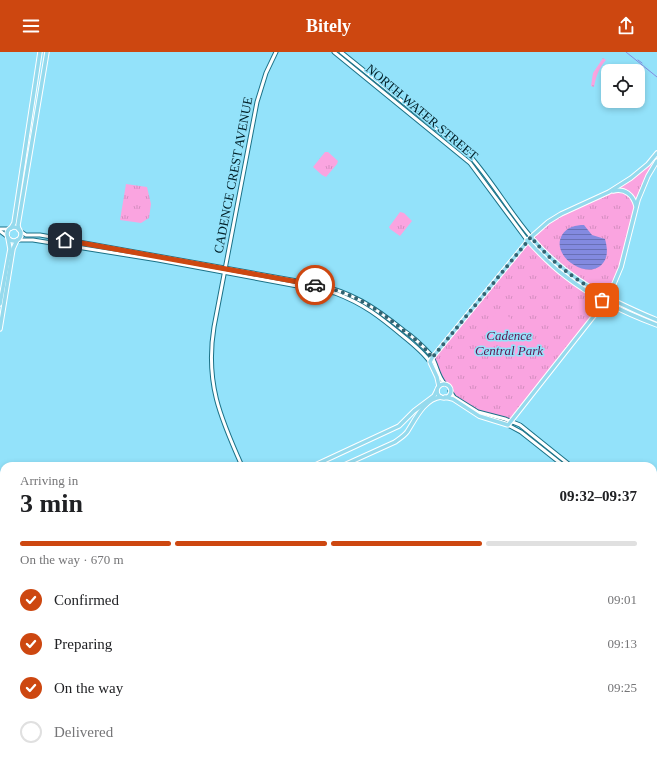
<!DOCTYPE html>
<html lang="en">
<head>
<meta charset="utf-8">
<style>
	body { margin:0; font-family:Georgia,serif; background:#f6f6f6; color:#202124; height:100vh; display:flex; flex-direction:column; font-size:15px; white-space:nowrap }
	* { box-sizing:border-box; margin:0 }
	p { font-size:13px; color:#757577 }
	.icon { flex:none; width:22px; height:22px; fill:none; stroke:currentColor; stroke-width:2; stroke-linecap:round; stroke-linejoin:round }
	.map { position:relative; flex:1; overflow:hidden }
	.sheet { position:absolute; left:0px; top:410px; width:657px; height:300px; display:flex; flex-direction:column; background:#fff; border-radius:12px 12px 0 0; box-shadow:0 2px 6px #0003 }
	.sheet>* { flex:none }
	.tools { position:absolute; left:601px; top:12px; display:grid; gap:8px }
	.tools a { display:grid; place-items:center; width:44px; height:44px; border-radius:8px; background:#fff; box-shadow:0 2px 6px #0003; font-size:20px }
	.pin { position:absolute; display:grid; place-items:center; width:34px; height:34px; color:#fff; margin:-17px; border-radius:8px; box-shadow:0 2px 6px #0006 }
	.courier { position:absolute; display:grid; place-items:center; width:40px; height:40px; margin:-20px; border:3px solid #cd4710; border-radius:50%; background:#fff; color:#222; box-shadow:0 1px 5px #0007 }
	.overview em { font-style:normal; font-weight:800 }
	.overview div { display:flex; flex-direction:column-reverse }
	.overview { display:flex; align-items:center; justify-content:space-between; height:68px; padding:0 20px }
	h1 { font-size:26px; font-weight:800; line-height:30px }
	.bar { display:grid; grid-template-columns:repeat(4,1fr); gap:6px 4px; align-content:center; height:48px; padding:0 20px }
	.bar i { height:5px; border-radius:3px; background:#e0e0e0 }
	.bar .current { background:#cd4710 }
	.bar p { grid-column:span 4 }
	ol { padding:0 20px; list-style:none }
	li { display:flex; align-items:center; gap:12px; height:44px }
	li p { margin-inline-start:auto }
	li .icon { padding:4px; border-radius:50%; background:#cd4710; color:#fff; stroke-width:4 }
	li:last-child { color:#757577 }
	li i { width:22px; height:22px; border:2px solid #e0e0e0; border-radius:50% }
	header { display:flex; justify-content:space-between; align-items:center; height:52px; padding:0 20px; background:#cd4710; color:#fff; font-size:18px; font-weight:800 }
	.map>svg:first-child { display:block }
	.park { fill:url(#park-tufts) }
	.garden { fill:#faa4e0 }
	.water { fill:url(#water-rules) }
	.lines { fill:none; stroke-linecap:round; stroke-linejoin:round }
	.stream { stroke:#838ae0; stroke-width:1 }
	.minor-casing { stroke:#1a7187; stroke-width:5 }
	.major-casing { stroke:#fff; stroke-width:5.5 }
	.minor { stroke:#fff; stroke-width:3 }
	.major { stroke:#95daed; stroke-width:3.5 }
	.done { stroke:#336371; stroke-width:4; stroke-dasharray:0 7.2 }
	.route { stroke:#cd4710; stroke-width:5 }
	.labels { text-anchor:middle; dominant-baseline:central; stroke-width:3; stroke-linejoin:round; paint-order:stroke }
	.street-label { font-size:13px; fill:#001f27; stroke:#93e2fa }
	.park-label { font-size:13px; font-style:italic; fill:#611650; stroke:#93e2fa }
</style>
</head>
<body>
<header><svg class="icon" aria-label="menu" viewBox="0 0 24 24"><path d="M4 6h16M4 12h16M4 18h16"/></svg>Bitely<svg class="icon" aria-label="share" viewBox="0 0 24 24"><path d="M12 15V3M7 8l5-5 5 5M5 13v7h14v-7"/></svg></header>
<div class="map">
<svg width="657" height="710" viewBox="0 0 657 710">
	<defs>
		<pattern id="park-tufts" width="24" height="20" patternUnits="userSpaceOnUse"><rect width="24" height="20" fill="#faa4e0"/><path d="M3 7l-1-3M5 7V3M7 7l1-3M15 17l-1-3M17 17v-4M19 17l1-3" fill="none" stroke="#d48dc0"/></pattern>
		<pattern id="water-rules" width="6" height="5" patternUnits="userSpaceOnUse"><rect width="6" height="5" fill="#838ae0"/><path d="M0 2.5h6" fill="none" stroke="#6970b6"/></pattern>
	</defs>
	<rect width="100%" height="100%" fill="#93e2fa"/>
	<!-- park -->
	<g class="park">
		<path d="M603,6L606,8C599,16 596,24 594,35L591,34L593,21Z"/>
		<polygon points="325,100 328,100 338,109 337,112 326,125 322,123 313,115"/>
		<polygon points="653,111 644,127 636,149 629,139 619,136"/>
		<polygon points="126,132 147,135 151,152 149,166 141,171 120,168"/>
		<path d="M613,139C626,138 634,146 634,159L618,221L607,244L566,216L532,185L555,167Z"/>
		<polygon points="400,160 404,161 412,169 400,184 390,177 389,175"/>
		<polygon points="528,190 541,206 561,223 581,238 598,248 603,250 510,367 479,359 453,342 449,334 443,328 433,307"/>
	</g>
	<!-- garden -->
	<polygon class="garden" points="496,260 500,262 501,261 511,266 510,268 513,270 504,286 487,276"/>
	<!-- water -->
	<path class="water" d="M584,173L592,183L605,187C607,194 608,202 605,208C593,232 549,206 562,183C567,175 576,173 584,173Z"/>
	<g class="lines">
		<!-- stream -->
		<g class="stream">
			<polyline points="626,0 657,25"/>
			<polyline points="638,8 642,11"/>
		</g>
		<defs>
			<g id="minor">
				<polyline points="334,0 470,111 527,188"/>
				<path d="M341,0L470,104C492,129 509,159 531,185"/>
				<polyline points="0,177 9,177"/>
				<polyline points="0,179 8,185"/>
				<path d="M20,179L26,183H40L314,232C352,240 373,254 403,278C413,285 422,293 430,302C437,311 437,324 445,332"/>
				<path d="M18,188H33L158,208L335,241C364,252 380,265 403,284C413,292 423,300 430,310"/>
				<polyline points="450,339 454,345 478,360 505,367 520,373 571,414"/>
				<polyline points="508,373 521,380 564,414"/>
				<path d="M242,414C220,365 205,330 214,275L257,50L266,21L276,0"/>
				<polyline points="653,474 657,476"/>
				<polyline points="653,479 657,480"/>
				<polyline points="320,710 320,706"/>
			</g>
			<g id="major">
				<path d="M613,139C625,136 633,143 636,154"/>
				<circle cx="14" cy="182" r="7"/>
				<polyline points="11,176 14,171 40,0"/>
				<polyline points="19,178 18,173 47,0"/>
				<path d="M531,185C565,226 609,248 657,268"/>
				<path d="M527,188C539,201 551,214 565,224C593,246 625,261 657,273"/>
				<polyline points="0,252 10,197 8,186"/>
				<polyline points="0,277 13,197 17,188"/>
				<circle cx="444" cy="339" r="7"/>
				<polyline points="439,334 437,325 430,310 432,306 531,185 548,170 561,162 609,140 631,126 648,112 657,101"/>
				<polyline points="445,345 453,347 479,364 508,373 608,246 621,215 638,148 648,124 657,109"/>
				<polyline points="313,414 399,374 414,359 434,344 437,338"/>
				<path d="M342,414L395,390C399,387 404,384 407,380C415,368 424,347 441,345"/>
				<polyline points="0,625 4,626"/>
				<polyline points="0,630 4,630"/>
				<polyline points="398,706 420,710"/>
				<polyline points="431,706 451,710"/>
				<polyline points="71,710 72,706"/>
				<polyline points="77,710 78,706"/>
			</g>
		</defs>
		<!-- minor casing -->
		<use href="#minor" class="minor-casing"/>
		<!-- major casing -->
		<use href="#major" class="major-casing"/>
		<!-- minor -->
		<use href="#minor" class="minor"/>
		<!-- major -->
		<use href="#major" class="major"/>
	</g>
	<g class="lines">
		<!-- done -->
		<path class="done" d="M315,233C352,240 375,255 403,278C414,286 424,294 432,306L531,185C551,210 579,231 608,246L606,250L602,248"/>
		<!-- route -->
		<polyline class="route" points="65,188 315,233"/>
	</g>
	<g class="labels">
		<!-- street labels -->
		<g class="street-label">
			<text transform="translate(422 60) rotate(40)">NORTH WATER STREET</text>
			<text transform="translate(233 123) rotate(-79)">CADENCE CREST AVENUE</text>
		</g>
		<!-- park labels -->
		<g class="park-label">
			<text x="509" y="283">Cadence<tspan x="509" dy="15">Central Park</tspan></text>
		</g>
	</g>
</svg>
<div class="tools">
<a><svg class="icon" aria-label="locate" viewBox="0 0 24 24"><circle cx="12" cy="12" r="6"/><path d="M12 2v4M12 18v4M2 12h4M18 12h4"/></svg></a>
</div>
<div class="pin" style="left:602px;top:248px;background:#ea580c"><svg class="icon" aria-label="bag" viewBox="0 0 24 24"><path d="M5 8h14l-1 12H6zM9 8a3 3 0 0 1 6 0"/></svg></div>
<div class="pin" style="left:65px;top:188px;background:#1f2937"><svg class="icon" aria-label="home" viewBox="0 0 24 24"><path d="M3 11l9-7 9 7M6 9v11h12V9"/></svg></div>
<div class="courier" style="left:315px;top:233px"><svg class="icon" aria-label="car" viewBox="0 0 24 24"><path d="M5 17H2v-5l4-1 3-4h7l3 4 3 1v5h-3M9 17h6M6 11h13"/><circle cx="7" cy="17" r="2"/><circle cx="17" cy="17" r="2"/></svg></div>
<section class="sheet">
<div class="overview"><div><h1>3 min</h1><p>Arriving in</p></div><em>09:32–09:37</em></div>
<div class="bar"><i class="current"></i><i class="current"></i><i class="current"></i><i></i><p>On the way · 670 m</p></div>
<ol>
<li><svg class="icon" aria-label="check" viewBox="0 0 24 24"><path d="M5 12l5 5 9-10"/></svg>Confirmed<p>09:01</p></li>
<li><svg class="icon" aria-label="check" viewBox="0 0 24 24"><path d="M5 12l5 5 9-10"/></svg>Preparing<p>09:13</p></li>
<li><svg class="icon" aria-label="check" viewBox="0 0 24 24"><path d="M5 12l5 5 9-10"/></svg>On the way<p>09:25</p></li>
<li><i></i>Delivered</li>
</ol>
</section>
</div>
</body>
</html>
